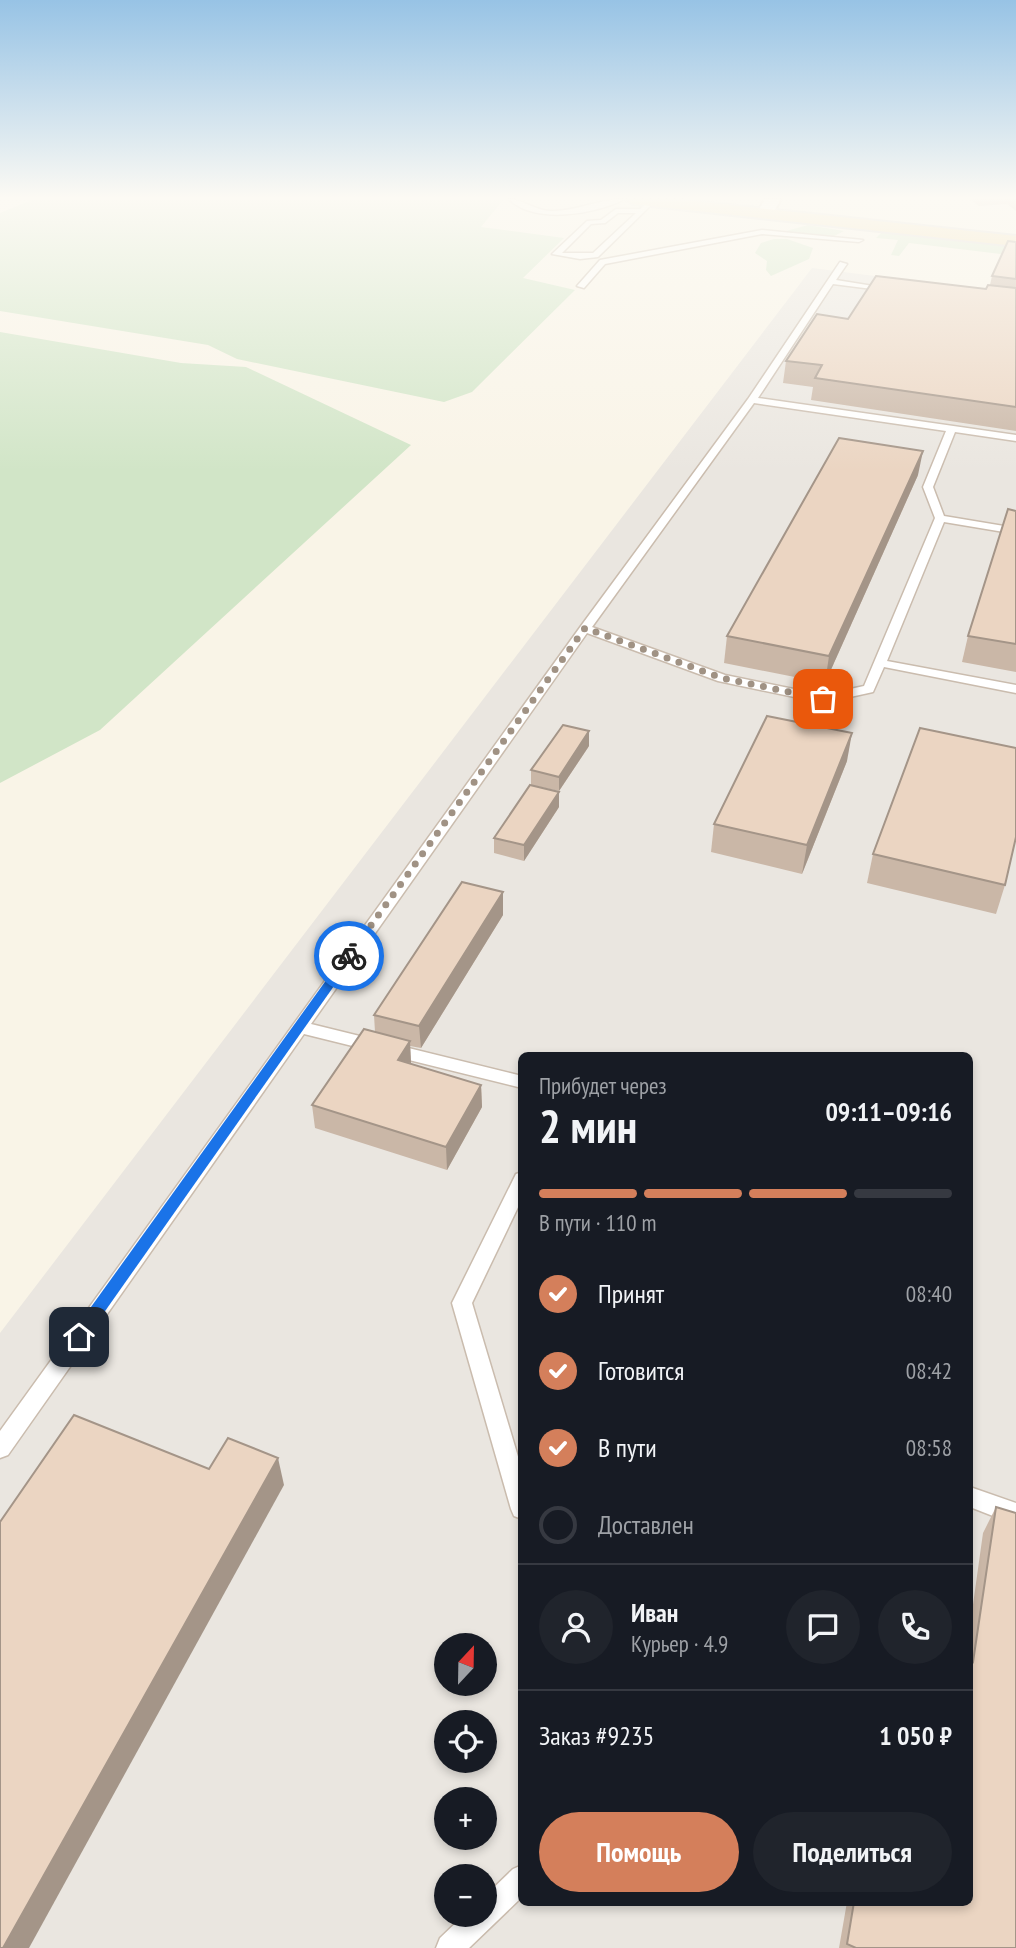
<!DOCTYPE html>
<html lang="ru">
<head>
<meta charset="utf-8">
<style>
	body { margin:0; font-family:"PT Sans Narrow",sans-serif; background:#20242c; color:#f1f3f6; height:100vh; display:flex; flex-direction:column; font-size:26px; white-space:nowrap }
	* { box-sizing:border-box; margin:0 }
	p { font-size:23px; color:#9ea1a6 }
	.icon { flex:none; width:38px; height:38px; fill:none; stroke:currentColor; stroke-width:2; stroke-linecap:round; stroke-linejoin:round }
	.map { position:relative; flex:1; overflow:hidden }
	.panel { position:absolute; left:518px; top:1052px; width:455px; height:854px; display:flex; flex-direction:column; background:#171b24; border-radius:10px; box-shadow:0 4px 10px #0003 }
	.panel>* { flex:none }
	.needle { width:46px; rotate:22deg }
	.fabs { position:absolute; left:434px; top:1633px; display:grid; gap:14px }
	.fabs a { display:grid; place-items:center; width:63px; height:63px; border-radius:50%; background:#171b24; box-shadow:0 4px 10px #0003; font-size:35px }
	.pin { position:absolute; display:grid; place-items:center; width:60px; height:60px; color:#fff; margin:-30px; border-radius:14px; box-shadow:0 4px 10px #0006 }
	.courier { position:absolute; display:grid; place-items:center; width:70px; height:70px; margin:-35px; border:5px solid #1a73e8; border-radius:50%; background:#fff; color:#222; box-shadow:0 2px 9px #0007 }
	.headline em { font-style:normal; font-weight:700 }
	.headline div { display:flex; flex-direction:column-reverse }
	.headline { display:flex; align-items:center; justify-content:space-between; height:119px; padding:0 21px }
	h1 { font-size:46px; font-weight:700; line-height:52px }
	.bar { display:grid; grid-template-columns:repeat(4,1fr); gap:10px 7px; align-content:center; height:84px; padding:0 21px }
	.bar i { height:9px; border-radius:5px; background:#363941 }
	.bar .selected { background:#d47f5b }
	.bar p { grid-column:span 4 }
	.line { display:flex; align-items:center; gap:18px; padding:0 21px; border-top:2px solid #363941 }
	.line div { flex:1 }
	.round { display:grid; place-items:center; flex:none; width:74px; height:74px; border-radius:37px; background:#20242c }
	ol { padding:0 21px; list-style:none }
	li { display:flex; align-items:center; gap:21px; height:77px }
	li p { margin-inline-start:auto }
	li .icon { padding:7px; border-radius:50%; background:#d47f5b; color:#fff; stroke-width:4 }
	li:last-child { color:#9ea1a6 }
	li i { width:38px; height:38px; border:4px solid #363941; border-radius:50% }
	.button { display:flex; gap:14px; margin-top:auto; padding:14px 21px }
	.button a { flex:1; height:80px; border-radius:42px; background:#d47f5b; color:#fff; font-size:28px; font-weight:700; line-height:80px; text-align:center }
	.button a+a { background:#20242c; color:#f1f3f6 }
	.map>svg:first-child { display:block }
	.industrial { fill:#eae6e0; fill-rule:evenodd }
	.green { fill:#d1e5c7 }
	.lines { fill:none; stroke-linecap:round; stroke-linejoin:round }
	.service-casing { stroke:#cabcae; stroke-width:3 }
	.secondary-casing { stroke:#ccbdac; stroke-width:4 }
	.primary-casing { stroke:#d7d2cd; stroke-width:4 }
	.service { fill:#fff; fill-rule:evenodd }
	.secondary { fill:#fff; fill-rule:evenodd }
	.primary { fill:#f0daa7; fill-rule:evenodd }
	.wall { fill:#cab7a7 }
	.shaded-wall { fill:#a49588 }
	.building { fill:#ebd5c2; stroke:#a49588; stroke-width:2 }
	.route { fill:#1a73e8 }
	.done { stroke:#a09284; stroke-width:7; stroke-dasharray:0 12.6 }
</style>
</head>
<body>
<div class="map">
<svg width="1016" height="1948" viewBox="0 0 1016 1948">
	<rect width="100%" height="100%" fill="#f9f4e7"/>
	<!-- industrial -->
	<path class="industrial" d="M812,268L1016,294V1948H0V1333ZM522,1055H970V1902H522ZM446,1645H485V1684H446ZM446,1722H485V1760H446ZM446,1799H485V1838H446ZM446,1876H485V1914H446Z"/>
	<!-- green -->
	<g class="green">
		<polygon points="34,199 498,199 503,200 481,227 564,238 523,278 575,290 472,392 444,402 237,359 208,345 0,311 0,213"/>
		<polygon points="808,225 844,231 834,236 779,233"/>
		<polygon points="889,231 1016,245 1009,255 909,243 899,256 891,255 898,240 876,238 882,232"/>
		<polygon points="774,239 787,239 813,248 809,259 771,276 766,270 767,261 755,253 761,243"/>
		<polygon points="0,332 181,363 246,367 411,445 100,730 0,783"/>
	</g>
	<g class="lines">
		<defs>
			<g id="service">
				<path d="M509,199C522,199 534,210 550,211C576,212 600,198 625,199C596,214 534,225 509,199Z"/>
				<path d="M651,199L654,201L648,208L598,257L580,259L552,254L587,221L601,220L616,209H640ZM618,213H636L593,253H562L591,224L605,223Z"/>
				<polygon points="762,230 863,240 859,242 762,234 605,264 584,288 577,286 600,260"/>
				<path d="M840,262L847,264L836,280L892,289L888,291L833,284L758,398L1016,435V441L955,432L933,487L944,516L1016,528V534L944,522L887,661L1016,685V693L884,667L873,692L823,703L718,681L587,633L311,1024L522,1076V1088L304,1034L8,1455L0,1458V1431L581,626L748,399ZM754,403L946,431L923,487L935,518L864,686L823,695L725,675L592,627Z"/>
				<polygon points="522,1172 522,1199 472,1303 522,1470 522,1519 514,1516 511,1509 452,1303 516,1174"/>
				<polygon points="970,1487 1016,1503 1016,1525 970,1507"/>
				<polygon points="522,1865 522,1897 469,1948 436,1948 440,1938 465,1914 485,1914 485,1896 513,1869"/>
			</g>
			<polygon id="secondary" points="765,199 781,199 771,217 765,218 757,213"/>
			<polygon id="primary" points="625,199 675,199 1016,236 1016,246 633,204"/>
		</defs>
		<!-- service casing -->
		<use href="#service" class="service-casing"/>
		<!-- secondary casing -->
		<use href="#secondary" class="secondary-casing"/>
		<!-- primary casing -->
		<use href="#primary" class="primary-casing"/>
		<!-- service -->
		<use href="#service" class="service"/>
		<!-- secondary -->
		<use href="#secondary" class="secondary"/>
		<!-- primary -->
		<use href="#primary" class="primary"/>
	</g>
	<!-- wall -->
	<g class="wall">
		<polygon points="969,199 1016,199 1016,211 1007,204 979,206"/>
		<polygon points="1016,242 1016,431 811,400 813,387 783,383 786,361 986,289 990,285 992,276"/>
		<polygon points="918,475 825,683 724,663 727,636"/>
		<polygon points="1016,511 1016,672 962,662 968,636"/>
		<polygon points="589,746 559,791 531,785 531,770"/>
		<polygon points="847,761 802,874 711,852 714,824"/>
		<polygon points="559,807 524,861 494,853 494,838"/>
		<polygon points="873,854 1005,885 996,914 867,883"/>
		<polygon points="503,892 503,915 421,1048 410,1046 411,1064 481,1085 482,1107 447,1170 315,1128 312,1105 375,1032 374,1015"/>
		<polygon points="996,1507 1016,1948 839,1948 847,1902 970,1902 970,1626 983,1533"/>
	</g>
	<!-- shaded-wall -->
	<g class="shaded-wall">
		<polygon points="923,451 918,475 825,683 829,656"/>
		<polygon points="589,731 589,746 559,791 559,777"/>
		<polygon points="852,733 847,761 802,874 807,845"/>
		<polygon points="559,792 559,807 524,861 524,845"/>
		<polygon points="503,892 503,915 421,1048 419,1026"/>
		<polygon points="410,1041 411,1063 398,1060"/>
		<polygon points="481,1085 482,1107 447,1170 446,1147"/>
		<polygon points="278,1458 284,1485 29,1948 3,1948"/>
	</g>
	<!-- building -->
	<g class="building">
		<polygon points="1008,241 1016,242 1016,279 992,276"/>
		<polygon points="876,276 986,289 988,285 1016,288 1016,407 815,378 822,365 786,361 817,314 848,319"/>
		<polygon points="839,438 923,451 829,656 727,636"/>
		<polygon points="1008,509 1016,511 1016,644 968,636"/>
		<polygon points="767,716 852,733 807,845 714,824"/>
		<polygon points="563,725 589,731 559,777 531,770"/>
		<polygon points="920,728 1016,748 1016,837 1005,885 873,854"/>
		<polygon points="530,785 559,792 524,845 494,838"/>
		<polygon points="462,882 503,892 419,1026 374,1015"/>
		<polygon points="364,1029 410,1041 398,1060 481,1085 446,1147 312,1105"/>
		<polygon points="74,1415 209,1469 228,1438 278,1458 3,1948 0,1948 0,1522"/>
		<polygon points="996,1507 1016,1513 1016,1948 856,1948 847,1944 854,1902 970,1902 970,1660 973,1662"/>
	</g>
	<!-- sky -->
	<linearGradient id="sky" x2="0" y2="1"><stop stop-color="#97c3e5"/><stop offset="0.42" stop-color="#fcfaf4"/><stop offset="1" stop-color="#fcfaf4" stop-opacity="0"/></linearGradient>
	<rect width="1016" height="471" fill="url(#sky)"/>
	<!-- route -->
	<polygon class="route" points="349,953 353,954 353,959 84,1341 73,1341 73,1332 345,954"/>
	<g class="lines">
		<!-- done -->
		<polyline class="done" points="349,956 585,628 722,678 823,699"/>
	</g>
</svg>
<div class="fabs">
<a><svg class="needle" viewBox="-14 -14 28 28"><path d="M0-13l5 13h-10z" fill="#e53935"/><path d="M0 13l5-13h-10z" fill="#9ea1a6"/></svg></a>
<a><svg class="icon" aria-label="locate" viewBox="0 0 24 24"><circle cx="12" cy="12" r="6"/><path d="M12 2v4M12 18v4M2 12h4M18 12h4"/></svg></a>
<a>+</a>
<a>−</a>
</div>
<div class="pin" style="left:823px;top:699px;background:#ea580c"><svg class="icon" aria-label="bag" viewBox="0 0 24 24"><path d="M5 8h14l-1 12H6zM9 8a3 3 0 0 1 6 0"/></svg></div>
<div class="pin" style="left:79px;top:1337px;background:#1f2937"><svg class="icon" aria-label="home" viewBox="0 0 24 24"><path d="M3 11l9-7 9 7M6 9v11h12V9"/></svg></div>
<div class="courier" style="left:349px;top:956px"><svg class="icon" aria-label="bike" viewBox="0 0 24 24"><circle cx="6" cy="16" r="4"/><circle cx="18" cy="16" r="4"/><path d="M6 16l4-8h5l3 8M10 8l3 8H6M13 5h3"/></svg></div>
<section class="panel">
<div class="headline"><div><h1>2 мин</h1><p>Прибудет через</p></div><em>09:11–09:16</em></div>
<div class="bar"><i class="selected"></i><i class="selected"></i><i class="selected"></i><i></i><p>В пути · 110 m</p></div>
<ol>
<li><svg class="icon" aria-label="check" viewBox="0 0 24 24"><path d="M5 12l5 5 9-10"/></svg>Принят<p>08:40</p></li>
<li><svg class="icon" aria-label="check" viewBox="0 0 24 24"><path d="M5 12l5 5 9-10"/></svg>Готовится<p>08:42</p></li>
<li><svg class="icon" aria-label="check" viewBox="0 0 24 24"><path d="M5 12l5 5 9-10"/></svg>В пути<p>08:58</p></li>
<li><i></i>Доставлен</li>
</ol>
<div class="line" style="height:126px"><a class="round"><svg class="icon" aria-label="person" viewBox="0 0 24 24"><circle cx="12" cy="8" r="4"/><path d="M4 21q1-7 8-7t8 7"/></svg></a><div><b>Иван</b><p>Курьер · 4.9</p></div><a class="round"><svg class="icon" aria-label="chat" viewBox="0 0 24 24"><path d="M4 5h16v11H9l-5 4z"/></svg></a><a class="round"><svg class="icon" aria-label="phone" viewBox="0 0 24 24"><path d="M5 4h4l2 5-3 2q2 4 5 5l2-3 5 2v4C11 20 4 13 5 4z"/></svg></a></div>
<div class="line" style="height:91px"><div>Заказ #9235</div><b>1 050 ₽</b></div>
<div class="button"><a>Помощь</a><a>Поделиться</a></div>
</section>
</div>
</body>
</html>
